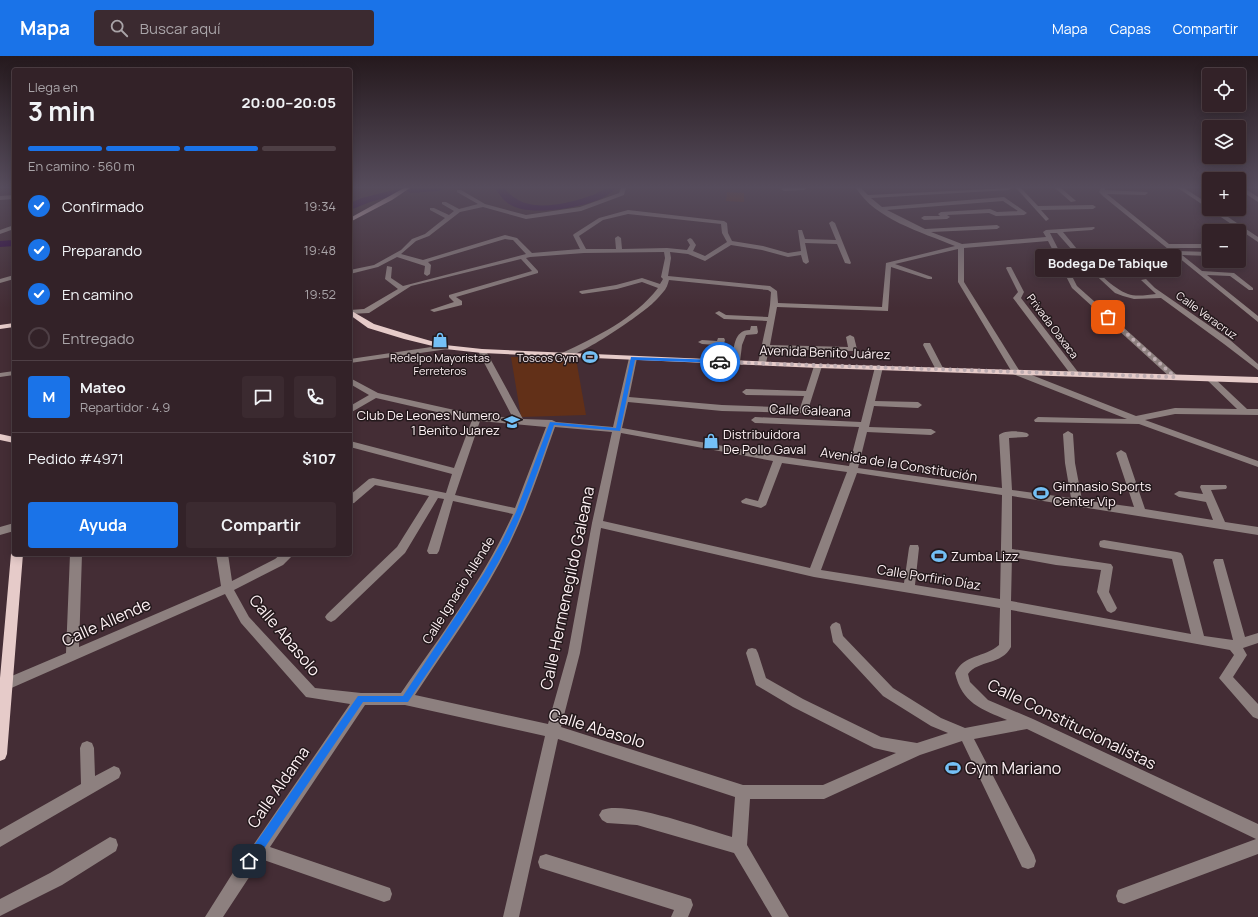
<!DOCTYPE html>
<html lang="es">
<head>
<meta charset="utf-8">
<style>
	body { margin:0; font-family:Manrope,sans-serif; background:#3b2a30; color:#f1f3f6; height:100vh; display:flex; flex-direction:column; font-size:15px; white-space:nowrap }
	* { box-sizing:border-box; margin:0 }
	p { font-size:13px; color:#a9a4a8 }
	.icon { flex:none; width:22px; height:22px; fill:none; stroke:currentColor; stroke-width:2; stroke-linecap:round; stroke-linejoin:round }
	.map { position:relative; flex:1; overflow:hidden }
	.details { position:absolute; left:12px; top:12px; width:340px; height:488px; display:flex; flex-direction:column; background:#332228; border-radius:4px; box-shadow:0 2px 10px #0003,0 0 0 1px #4e3f45 }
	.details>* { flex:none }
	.controls { position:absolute; left:1202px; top:12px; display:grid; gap:8px }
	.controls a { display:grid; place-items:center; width:44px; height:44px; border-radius:4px; background:#332228; box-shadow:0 2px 10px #0003,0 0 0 1px #4e3f45; font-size:20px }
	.pin { position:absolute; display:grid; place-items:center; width:34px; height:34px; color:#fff; margin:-17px; border-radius:8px; box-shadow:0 2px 6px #0006 }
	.courier { position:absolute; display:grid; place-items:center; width:40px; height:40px; margin:-20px; border:3px solid #1a73e8; border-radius:50%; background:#fff; color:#222; box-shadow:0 1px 5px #0007 }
	.bubble { position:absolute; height:28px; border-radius:4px; background:#332228; box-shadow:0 2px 10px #0003,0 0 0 1px #4e3f45; font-size:13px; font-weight:700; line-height:28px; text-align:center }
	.headline em { font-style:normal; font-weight:700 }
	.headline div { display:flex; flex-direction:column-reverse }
	.headline { display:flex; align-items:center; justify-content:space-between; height:68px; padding:0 16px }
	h1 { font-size:26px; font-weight:700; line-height:30px }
	.bar { display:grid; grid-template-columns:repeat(4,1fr); gap:6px 4px; align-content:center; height:48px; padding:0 16px }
	.bar i { height:5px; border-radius:3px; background:#4e3f45 }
	.bar .current { background:#1a73e8 }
	.bar p { grid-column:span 4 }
	.line { display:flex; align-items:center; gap:10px; padding:0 16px; border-top:1px solid #4e3f45 }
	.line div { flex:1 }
	.round { display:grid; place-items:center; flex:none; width:42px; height:42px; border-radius:4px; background:#3b2a30 }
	ol { padding:0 16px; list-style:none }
	li { display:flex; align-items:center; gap:12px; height:44px }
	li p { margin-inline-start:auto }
	li .icon { padding:4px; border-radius:50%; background:#1a73e8; color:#fff; stroke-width:4 }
	li:last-child { color:#a9a4a8 }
	li i { width:22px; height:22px; border:2px solid #4e3f45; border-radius:50% }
	.cta { display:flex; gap:8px; margin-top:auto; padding:8px 16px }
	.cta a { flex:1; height:46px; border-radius:4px; background:#1a73e8; color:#fff; font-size:16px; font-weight:700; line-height:46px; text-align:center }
	.cta a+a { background:#3b2a30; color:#f1f3f6 }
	header { display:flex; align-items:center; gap:24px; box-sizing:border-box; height:56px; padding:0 20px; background:#1a73e8; color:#fff }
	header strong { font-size:19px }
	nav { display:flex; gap:22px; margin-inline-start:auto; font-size:14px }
	.search { width:280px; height:36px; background:#3b2a30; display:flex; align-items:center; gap:10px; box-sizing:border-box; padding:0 14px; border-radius:4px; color:#a9a4a8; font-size:15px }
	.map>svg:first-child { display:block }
	.green { fill:#623018 }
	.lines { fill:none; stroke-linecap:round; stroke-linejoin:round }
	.river { fill:#2f0743; fill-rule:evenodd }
	.minor { fill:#8d807f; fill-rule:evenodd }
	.major { fill:#e6cbc9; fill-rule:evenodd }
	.route { fill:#1a73e8 }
	.done { stroke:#bdacb1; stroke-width:4; stroke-dasharray:0 7.2 }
	.labels { text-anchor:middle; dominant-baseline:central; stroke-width:3; stroke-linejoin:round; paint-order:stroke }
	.far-street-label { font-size:11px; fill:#fef1f4; stroke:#24191c }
	.far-poi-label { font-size:11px; fill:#fef1f4; stroke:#24191c }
	.street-label { font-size:13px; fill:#fef1f4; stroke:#24191c }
	.poi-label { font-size:13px; fill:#fef1f4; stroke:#24191c; text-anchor:start }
	.near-street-label { font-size:16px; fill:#fef1f4; stroke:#24191c }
	.near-poi-label { font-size:16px; fill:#fef1f4; stroke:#24191c; text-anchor:start }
</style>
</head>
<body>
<header>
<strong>Mapa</strong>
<div class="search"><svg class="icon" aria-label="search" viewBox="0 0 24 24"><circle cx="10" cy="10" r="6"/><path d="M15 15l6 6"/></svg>Buscar aquí</div>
<nav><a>Mapa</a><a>Capas</a><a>Compartir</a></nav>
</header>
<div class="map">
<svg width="1258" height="861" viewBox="0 0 1258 861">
	<rect width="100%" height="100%" fill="#442d35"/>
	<!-- green -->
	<g class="green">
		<polygon points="727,136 744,137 744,146 726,145"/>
		<polygon points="511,301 576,303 586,359 521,361"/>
	</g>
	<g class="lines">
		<!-- river -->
		<g class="river">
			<polygon points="401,132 406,135 404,137 370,146 350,154 350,147 362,142"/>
			<polygon points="408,132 444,132 439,135 411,137 408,136 406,134"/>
			<path d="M495,132H505C523,160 567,148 593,139C602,135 606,131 616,132C601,151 536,160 515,151C506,148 500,140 495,132Z"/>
			<polygon points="14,184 14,190 0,191 0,185"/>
		</g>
		<!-- minor -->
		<g class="minor">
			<path d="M621,132H626L624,139L581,155L526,163L483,151L460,156L429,180L416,185L401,198L423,204L505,179L517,182L532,197L580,193L573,179L574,178L599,162L628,154L724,165L727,167L728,177L732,185L763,190L788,197L801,195L798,174H802L805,183L836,184L829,167L832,165L835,167L851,207L850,208L845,207L837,188L805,187L809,206L806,208L803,206L801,199L788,201L762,194L731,189L705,205L688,198L670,196L671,202L668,220L770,230L777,235L778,247L882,251L886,207L955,190C921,176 875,163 856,132H861L868,139L1011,132L1009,134L871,142L882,151L1004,141L1027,157L1024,159L996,160L989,157L947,159L950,161L947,163L924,164L921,162L924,160H940L938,158L941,156L990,153L997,156L1018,155L1003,145L887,154L925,173L997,169L1000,171L997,173L931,176L962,188L1046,181L1043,176L1046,174L1094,171L1095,172L1092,174L1063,176C1078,194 1106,230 1128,238C1136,241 1147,239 1156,238L1141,224L1146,223L1155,232L1230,284L1258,308V314L1224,288L1161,242L1134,243L1123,240L1115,237L1088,212L1057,177H1050L1077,230L1179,321L1178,323H1172L1072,232L1048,185L964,192V226L1019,314L1136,360L1175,352L1237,353L1206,323L1210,321H1213L1247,353H1258V359L1175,358L1145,364L1258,405V411L1139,368L1035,366L1034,364L1038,361L1127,363L1013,318L958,226V193L895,208L932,221V223H928L891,211L888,255L777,251L770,289L848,291L846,281L850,279L854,281L857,293L853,295L769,293L766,307L762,309L758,307L767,265L724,263L715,257L719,255L726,259L768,261L770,249L771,236L768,234L669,224C668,227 667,231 666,232C665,235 655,245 652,248C640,259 576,304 562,301V297C596,281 634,263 658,232L642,226L617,233L582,238L579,236L580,235L616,229L642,222L660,228L663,223L661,221L665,202L664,196L584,197L530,201L526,202L538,215V217L456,241L462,245V249L434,256L430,254L454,246L449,241V239L532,215L521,203L411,230L369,257L350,258V254L364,253L398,233L385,223L387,210L392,211L391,222L403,230L526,198L513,184L505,183L428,206L431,209L430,218L427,220L424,218L425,210L397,201L378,211L350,218V214L374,209L401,194L412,183L425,178L445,162L430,154V152H434L449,159L454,155L442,148V146H446L459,153L478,148L457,136V134H461L485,148L526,159L580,151L619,137ZM628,158L721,168L722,177L727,186L705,200L693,195L696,189L692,183L690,182L687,184L690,189L687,194L667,192L622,193L621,182L618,180L615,182L616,193H586L579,180L603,164Z"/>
			<polygon points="783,132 807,132 804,134 784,135 781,133"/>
			<polygon points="1016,132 1021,132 1038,150 1093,149 1096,151 1093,153 1041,154 1049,163 1046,165"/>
			<polygon points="1055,132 1061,132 1076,145 1071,146"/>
			<polygon points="1101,132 1105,132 1105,134 1147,136 1148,137 1145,139 1107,138 1169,188 1209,188 1209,192 1173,192 1177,195 1209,196 1209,200 1182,199 1202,215 1234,217 1253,232 1253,234 1249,234 1230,220 1207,219 1258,260 1258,266 1104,141 1099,136"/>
			<polygon points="1178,132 1184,132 1209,148 1209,153"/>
			<polygon points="1241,132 1244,132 1258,141 1258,146 1240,134"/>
			<polygon points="14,139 14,143 0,144 0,140"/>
			<polygon points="1209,153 1216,153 1258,181 1258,186"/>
			<polygon points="14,169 14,173 0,178 0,174"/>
			<polygon points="1007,211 1011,211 1024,236 1021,242 1078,316 1078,320 1072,320 1013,242 1018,236 1006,212"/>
			<polygon points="14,219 14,223 0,227 0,223"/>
			<path d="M751,270H757L758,276L757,278L746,279L742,289L740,306L739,308H733L732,306C734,293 733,274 750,274Z"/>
			<polygon points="718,282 724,282 725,284 719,305 715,307 711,305 716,289 702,288 698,286 702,284 717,285"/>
			<polygon points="924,287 930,287 931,289 943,312 942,314 936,314 935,312 923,289"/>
			<polygon points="445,289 448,289 448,293 350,307 350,303"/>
			<path d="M479,293H482L486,295L523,363L552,364L556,366L613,371L629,302L633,300L637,302L629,341L722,349L800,352L804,340L746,339L742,336L746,333L806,335L814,310L818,308L822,310L807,357L722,355L628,346L622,372L779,400L849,410L859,371L755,367L751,364L755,361L861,366L875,311L879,309L883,311L875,345L918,346L922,349L918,352L874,350L869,371L931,373L936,376L931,379L867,376L858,412L1002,432L999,379C1005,374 1020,375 1027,377L1029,379L1027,381L1009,382L1012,434L1071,442L1065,407L1063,378L1068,375L1073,378L1075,407L1082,444L1134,451L1116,397L1121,394L1126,397L1145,453L1213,464L1206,446L1179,441L1174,438L1179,435L1203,438L1200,431L1201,429H1226L1227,431L1226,433L1211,434L1225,466L1258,471V479L1012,440V493L1111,508L1113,511L1109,536L1117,552L1115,555L1111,557L1107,555L1097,536L1101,514L1056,509L1012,501L1011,545L1191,578L1172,503L1104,492L1100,491L1099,488L1100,485L1104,484L1177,496L1181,497L1183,500L1204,580L1233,584L1213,506L1215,503H1223L1245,581L1258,577V587L1243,592L1247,599L1233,621L1258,648V663L1253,661L1219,622L1234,599L1230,594L1011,554V591C1002,609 978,604 968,618L970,626L988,644L1033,663L1258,768V798L1124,848L1118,846L1116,840L1118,834L1256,783L1027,673L974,683L1034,799L1036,805L1034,811L1028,813L1022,811L962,685L920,699L824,743H750L747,789L789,861H772L734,797L637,769L607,767L602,764L599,759L602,754C626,744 704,773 732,781L735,741L558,683L519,861H503L545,680L405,649H365L270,791L390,832L392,838L390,844L384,846L261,803L223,861H205L251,788H254L350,648L306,641L241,567L225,538L0,637V625L66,597L70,498H82L79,591L221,530L216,498H228L232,525L275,503L281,498H294L283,509L234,534L249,561L315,632L361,637H401C441,579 484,523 513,458L453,445L439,495L437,498H429L427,495L444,443L438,442L405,497L335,564L331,566L327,564L325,561L327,558L397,491L429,440L375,429L354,447L350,448V439L369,423L373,422L446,437L452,418L350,391V385L454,412L472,364L376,342L350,357V350L369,339L350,328V322L378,337L477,359L513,362L478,295ZM480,365L546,371L515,452L455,439ZM555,371L612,376L592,467L568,597L548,668L415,639C448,589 485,539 511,485C529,448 541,410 555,371ZM621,377L773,405L758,445L746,442L741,445L742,447L761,452L766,449L782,407L847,416L810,512L603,465ZM857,417L1002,439L1000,543L915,529L919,492L918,489H910L909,492L904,527L821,514ZM601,472L814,521L1000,552L999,589C984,602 964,598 955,617C962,647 981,653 1007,664L965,672L941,662L893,632L843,580L840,568L836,566L832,568L830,571L833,586L883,640L931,670L948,677L917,687L881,681L803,643L766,622L758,597L756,593L752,592L748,593L746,597L756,629L793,651L874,692L896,697L823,729H743L561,671L580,597Z"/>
			<polygon points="14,315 14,319 0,321 0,317"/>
			<polygon points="14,467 14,475 0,479 0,471"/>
			<polygon points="87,685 92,687 94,692 95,720 114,710 119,712 121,717 119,722 0,791 0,774 81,728 80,692 82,687"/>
			<polygon points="110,781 116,783 118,789 116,795 62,829 0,860 0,843 50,817"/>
			<polygon points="546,798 685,841 691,843 693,849 688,861 671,861 674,854 540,812 538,806 540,800"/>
		</g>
		<!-- major -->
		<g class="major">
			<polygon points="404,132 410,132 392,144 350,166 350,162"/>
			<polygon points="350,254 374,268 410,279 445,289 482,293 818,308 1258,321 1258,327 818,312 482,297 445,293 404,283 368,272 350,259"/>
			<polygon points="14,267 14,271 0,273 0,269"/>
			<polygon points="0,378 14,381 14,387 0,384"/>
			<polygon points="14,495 14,498 23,498 7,698 5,703 0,705 0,622 11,498"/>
		</g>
	</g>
	<!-- sky -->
	<linearGradient id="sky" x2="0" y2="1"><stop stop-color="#25191d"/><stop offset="0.52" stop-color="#564c5c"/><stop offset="1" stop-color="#564c5c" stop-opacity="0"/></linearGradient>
	<rect width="1258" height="252" fill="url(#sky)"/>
	<!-- route -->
	<path class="route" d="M631,301L720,304L722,306L720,307L635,304L620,375L554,369C540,409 527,448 509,486C481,542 442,594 408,646H363L253,809L249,810L246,809L244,805L246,801L358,640H403L484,517L501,487L516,456L550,366L616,372Z"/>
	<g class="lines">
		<!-- done -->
		<polyline class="done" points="720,306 1175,321 1108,261"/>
	</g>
	<!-- icons -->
	<defs>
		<symbol id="shop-bare" viewBox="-9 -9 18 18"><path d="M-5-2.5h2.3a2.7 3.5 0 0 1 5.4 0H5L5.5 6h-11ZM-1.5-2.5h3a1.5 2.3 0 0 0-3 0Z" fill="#74c0f6" stroke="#24191c" stroke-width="2.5" paint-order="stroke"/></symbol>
		<symbol id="stadium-bare" viewBox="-9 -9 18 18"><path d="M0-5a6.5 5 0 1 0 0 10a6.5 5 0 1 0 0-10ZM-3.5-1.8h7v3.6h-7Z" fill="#74c0f6" stroke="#24191c" stroke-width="2.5" paint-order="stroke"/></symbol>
		<symbol id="school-bare" viewBox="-9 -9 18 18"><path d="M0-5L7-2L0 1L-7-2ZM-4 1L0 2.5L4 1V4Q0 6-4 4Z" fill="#74c0f6" stroke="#24191c" stroke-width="2.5" paint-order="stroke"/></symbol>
	</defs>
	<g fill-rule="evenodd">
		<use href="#shop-bare" x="429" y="273" width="22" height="22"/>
		<use href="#stadium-bare" x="579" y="290" width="22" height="22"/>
		<use href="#school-bare" x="501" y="355" width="22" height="22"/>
		<use href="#shop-bare" x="700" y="374" width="22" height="22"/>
		<use href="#stadium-bare" x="1030" y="426" width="22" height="22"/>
		<use href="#stadium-bare" x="928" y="489" width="22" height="22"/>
		<use href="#stadium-bare" x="942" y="701" width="22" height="22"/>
	</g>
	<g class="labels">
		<!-- far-street labels -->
		<g class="far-street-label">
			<text transform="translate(1207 259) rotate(36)">Calle Veracruz</text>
			<text transform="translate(1053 270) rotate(53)">Privada Oaxaca</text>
		</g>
		<!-- far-poi labels -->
		<g class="far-poi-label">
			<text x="440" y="301">Redelpo Mayoristas<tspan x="440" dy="13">Ferreteros</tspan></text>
			<text x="578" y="301" text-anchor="end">Toscos Gym</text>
		</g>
		<!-- street labels -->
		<g class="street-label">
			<text transform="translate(825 296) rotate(2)">Avenida Benito Juárez</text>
			<text transform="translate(810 354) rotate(2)">Calle Galeana</text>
			<text transform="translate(899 408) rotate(9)">Avenida de la Constitución</text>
			<text transform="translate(929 521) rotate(9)">Calle Porfirio Díaz</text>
			<text transform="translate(458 534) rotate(-58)">Calle Ignacio Allende</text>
		</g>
		<!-- poi labels -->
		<g class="poi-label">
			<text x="500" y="359" text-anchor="end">Club De Leones Numero<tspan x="500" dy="15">1 Benito Juarez</tspan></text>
			<text x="723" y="378">Distribuidora<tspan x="723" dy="15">De Pollo Gaval</tspan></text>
			<text x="1053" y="430">Gimnasio Sports<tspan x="1053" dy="15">Center Vip</tspan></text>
			<text x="951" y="500">Zumba Lizz</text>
		</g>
		<!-- near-street labels -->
		<g class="near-street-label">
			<text transform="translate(567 532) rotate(-78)">Calle Hermenegildo Galeana</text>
			<text transform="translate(106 566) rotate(-24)">Calle Allende</text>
			<text transform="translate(285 579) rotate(50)">Calle Abasolo</text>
			<text transform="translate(1072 668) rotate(26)">Calle Constitucionalistas</text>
			<text transform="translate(597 672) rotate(17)">Calle Abasolo</text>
			<text transform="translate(278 731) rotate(-55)">Calle Aldama</text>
		</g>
		<!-- near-poi labels -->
		<g class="near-poi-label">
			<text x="965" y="712">Gym Mariano</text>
		</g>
	</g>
</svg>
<div class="controls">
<a><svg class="icon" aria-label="locate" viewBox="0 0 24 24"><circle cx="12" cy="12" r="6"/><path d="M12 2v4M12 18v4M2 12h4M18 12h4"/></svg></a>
<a><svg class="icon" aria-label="layers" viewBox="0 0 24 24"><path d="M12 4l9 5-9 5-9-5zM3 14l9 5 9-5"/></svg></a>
<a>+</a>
<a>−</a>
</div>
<div class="pin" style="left:1108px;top:261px;background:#ea580c"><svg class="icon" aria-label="bag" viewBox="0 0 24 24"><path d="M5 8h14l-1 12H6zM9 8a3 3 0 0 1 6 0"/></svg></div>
<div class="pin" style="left:249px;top:805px;background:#1f2937"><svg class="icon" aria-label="home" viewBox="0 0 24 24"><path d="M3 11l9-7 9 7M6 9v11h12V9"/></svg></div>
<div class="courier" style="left:720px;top:306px"><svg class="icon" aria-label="car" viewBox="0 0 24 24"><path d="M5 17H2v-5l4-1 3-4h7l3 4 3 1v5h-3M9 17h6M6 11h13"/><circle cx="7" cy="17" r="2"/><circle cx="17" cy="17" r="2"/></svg></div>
<div class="bubble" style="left:1035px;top:193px;width:146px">Bodega De Tabique</div>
<section class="details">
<div class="headline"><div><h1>3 min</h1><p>Llega en</p></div><em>20:00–20:05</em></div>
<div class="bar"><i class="current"></i><i class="current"></i><i class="current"></i><i></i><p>En camino · 560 m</p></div>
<ol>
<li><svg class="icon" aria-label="check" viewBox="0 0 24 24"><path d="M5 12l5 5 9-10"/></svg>Confirmado<p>19:34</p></li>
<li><svg class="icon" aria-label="check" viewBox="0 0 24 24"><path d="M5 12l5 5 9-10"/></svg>Preparando<p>19:48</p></li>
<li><svg class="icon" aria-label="check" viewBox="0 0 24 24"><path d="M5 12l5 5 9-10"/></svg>En camino<p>19:52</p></li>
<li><i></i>Entregado</li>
</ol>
<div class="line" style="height:72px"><b class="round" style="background:#1a73e8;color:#fff">M</b><div><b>Mateo</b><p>Repartidor · 4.9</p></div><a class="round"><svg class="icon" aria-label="chat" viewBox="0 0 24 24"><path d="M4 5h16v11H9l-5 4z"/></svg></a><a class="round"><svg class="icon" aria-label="phone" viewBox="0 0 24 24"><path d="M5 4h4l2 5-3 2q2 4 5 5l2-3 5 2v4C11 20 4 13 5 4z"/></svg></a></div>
<div class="line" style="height:52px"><div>Pedido #4971</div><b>$107</b></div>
<div class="cta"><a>Ayuda</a><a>Compartir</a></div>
</section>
</div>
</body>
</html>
